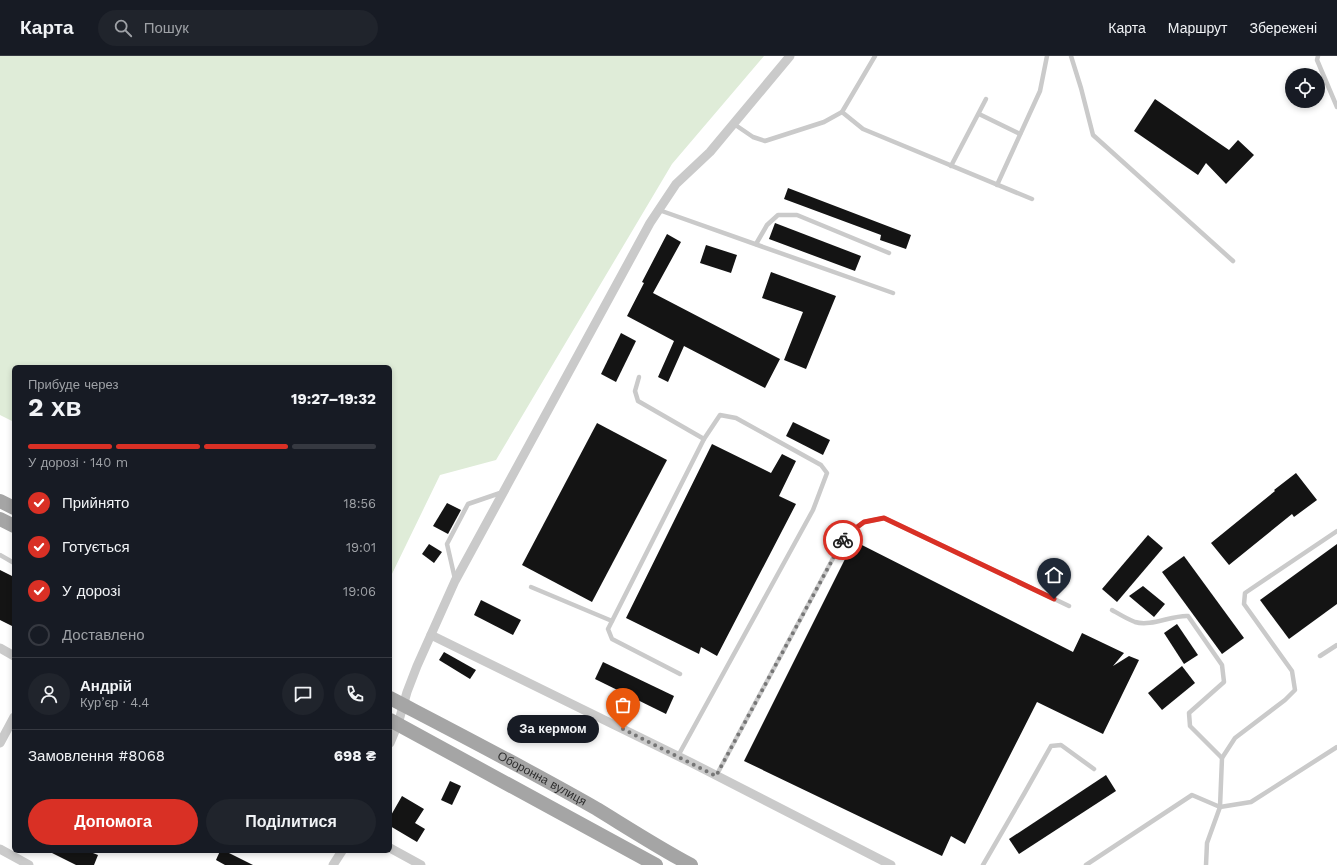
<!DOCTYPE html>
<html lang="uk">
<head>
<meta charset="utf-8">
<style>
	body { margin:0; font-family:"Work Sans",sans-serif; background:#20242c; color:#f1f3f6; height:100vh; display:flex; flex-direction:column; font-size:15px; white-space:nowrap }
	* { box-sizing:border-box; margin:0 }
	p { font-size:13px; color:#9ea1a6 }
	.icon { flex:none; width:22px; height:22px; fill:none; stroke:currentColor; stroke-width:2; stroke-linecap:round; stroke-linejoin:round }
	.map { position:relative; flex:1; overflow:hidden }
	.sheet { position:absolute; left:12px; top:309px; width:380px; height:488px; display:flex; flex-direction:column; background:#171b24; border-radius:6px; box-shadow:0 2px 6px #0003 }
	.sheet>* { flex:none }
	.fabs { position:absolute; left:1285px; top:12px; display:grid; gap:8px }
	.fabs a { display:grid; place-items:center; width:40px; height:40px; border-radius:50%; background:#171b24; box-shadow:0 2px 6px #0003; font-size:20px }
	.pin { position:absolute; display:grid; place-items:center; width:34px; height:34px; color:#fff; margin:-41px -17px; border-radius:50% 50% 50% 0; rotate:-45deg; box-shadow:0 0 4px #0007 }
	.pin .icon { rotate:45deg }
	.courier { position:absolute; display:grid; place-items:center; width:40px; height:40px; margin:-20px; border:3px solid #d93025; border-radius:50%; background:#fff; color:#222; box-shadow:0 1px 5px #0007 }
	.bubble { position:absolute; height:28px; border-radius:14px; background:#171b24; box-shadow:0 2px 6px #0003; font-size:13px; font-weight:700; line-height:28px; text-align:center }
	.headline em { font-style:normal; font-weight:700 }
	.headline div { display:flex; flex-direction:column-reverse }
	.headline { display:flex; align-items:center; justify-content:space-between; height:68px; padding:0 16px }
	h1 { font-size:26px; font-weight:700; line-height:30px }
	.bar { display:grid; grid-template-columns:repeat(4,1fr); gap:6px 4px; align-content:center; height:48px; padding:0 16px }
	.bar i { height:5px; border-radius:3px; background:#363941 }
	.bar .current { background:#d93025 }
	.bar p { grid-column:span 4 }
	.line { display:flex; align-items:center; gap:10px; padding:0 16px; border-top:1px solid #363941 }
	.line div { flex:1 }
	.round { display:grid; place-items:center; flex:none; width:42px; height:42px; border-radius:21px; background:#20242c }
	ol { padding:0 16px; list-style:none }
	li { display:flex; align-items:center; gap:12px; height:44px }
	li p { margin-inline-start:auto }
	li .icon { padding:4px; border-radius:50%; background:#d93025; color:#fff; stroke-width:4 }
	li:last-child { color:#9ea1a6 }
	li i { width:22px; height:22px; border:2px solid #363941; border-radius:50% }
	.primary-button { display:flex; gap:8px; margin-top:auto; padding:8px 16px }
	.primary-button a { flex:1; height:46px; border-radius:24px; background:#d93025; color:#fff; font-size:16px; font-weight:700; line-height:46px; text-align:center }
	.primary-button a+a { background:#20242c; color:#f1f3f6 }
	header { display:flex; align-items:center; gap:24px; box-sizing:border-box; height:56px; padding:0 20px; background:#171b24; border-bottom:1px solid #363941 }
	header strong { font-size:19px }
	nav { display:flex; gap:22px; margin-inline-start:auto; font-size:14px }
	.search { width:280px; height:36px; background:#20242c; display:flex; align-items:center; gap:10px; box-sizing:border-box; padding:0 14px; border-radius:22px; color:#9ea1a6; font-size:15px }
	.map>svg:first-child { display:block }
	.green { fill:#dfecd8 }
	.building { fill:#141414 }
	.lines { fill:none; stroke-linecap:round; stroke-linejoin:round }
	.service { stroke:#cacaca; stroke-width:4.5 }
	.minor { stroke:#cacaca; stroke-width:9 }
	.primary { stroke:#a5a5a5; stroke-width:14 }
	.done { stroke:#767676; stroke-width:4; stroke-dasharray:0 7.2 }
	.route { stroke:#d93025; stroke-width:5 }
	.labels { text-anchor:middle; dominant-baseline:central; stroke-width:4; stroke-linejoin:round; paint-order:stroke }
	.street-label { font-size:12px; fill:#2d2d2d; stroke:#fff }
</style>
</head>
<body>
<header>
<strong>Карта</strong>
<div class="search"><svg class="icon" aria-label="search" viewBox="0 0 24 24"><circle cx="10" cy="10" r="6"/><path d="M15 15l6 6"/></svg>Пошук</div>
<nav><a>Карта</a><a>Маршрут</a><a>Збережені</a></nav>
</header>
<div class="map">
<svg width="1337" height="809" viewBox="0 0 1337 809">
	<rect width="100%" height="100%" fill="#fff"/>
	<!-- green -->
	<polygon class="green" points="0,0 764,0 672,108 496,404 440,419 390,522 390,311 14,311 14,366 0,359"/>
	<!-- building -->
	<g class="building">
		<polygon points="1155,43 1229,94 1238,84 1254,99 1226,128 1206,107 1198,119 1134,75"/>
		<polygon points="788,132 911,179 906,193 880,184 881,179 784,143"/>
		<polygon points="775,167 861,200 855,215 769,183"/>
		<polygon points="667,178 681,186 653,237 780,303 765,332 684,290 668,326 658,321 674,285 627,260 644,227 642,226"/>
		<polygon points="706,189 737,199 731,217 700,207"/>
		<polygon points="771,216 836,240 806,313 784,304 803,256 762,242"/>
		<polygon points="621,277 636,285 616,326 601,318"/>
		<polygon points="793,366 830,384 823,399 786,380"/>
		<polygon points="597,367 667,404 592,546 522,509"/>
		<polygon points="712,388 771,417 782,398 796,405 779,440 796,448 717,600 701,591 699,598 626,562"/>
		<polygon points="1296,417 1317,444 1294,461 1292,458 1229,509 1211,487 1275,435 1274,434"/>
		<polygon points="447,447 461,454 448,478 433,470"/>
		<polygon points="1148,479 1163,492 1117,546 1102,533"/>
		<polygon points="854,485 1073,596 1082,577 1124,597 1113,610 1129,600 1139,604 1103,678 1037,646 965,788 951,780 942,800 744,705"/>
		<polygon points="429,488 442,496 434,507 422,498"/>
		<polygon points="1337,488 1337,548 1289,583 1260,544"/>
		<polygon points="1184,500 1244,582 1222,598 1162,516"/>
		<polygon points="0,514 14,521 14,571 0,564"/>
		<polygon points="1143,530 1165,548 1154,561 1129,540"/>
		<polygon points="481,544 521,564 513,579 474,559"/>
		<polygon points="1177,568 1198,599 1184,608 1164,577"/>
		<polygon points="444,596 476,614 470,623 439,604"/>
		<polygon points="603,606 674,640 666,658 595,623"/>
		<polygon points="1182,610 1195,627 1162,654 1148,637"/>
		<polygon points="1106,719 1116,735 1019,798 1009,783"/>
		<polygon points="450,725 461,730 452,749 441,744"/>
		<polygon points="402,740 424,753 415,767 425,773 417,786 390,770 390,761"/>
		<polygon points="48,795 88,795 98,799 94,809 76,809"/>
		<polygon points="220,795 225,795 253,809 225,809 216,804"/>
	</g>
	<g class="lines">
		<!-- service -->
		<g class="service">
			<polyline points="1071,0 1081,32 1093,79 1233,205"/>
			<polyline points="1318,0 1317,4 1337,51"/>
			<polyline points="842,56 863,73 1032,143"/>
			<polyline points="979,58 1020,78"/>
			<polyline points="734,68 753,81 765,85 824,66 842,56 875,0"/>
			<polyline points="951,110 986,43"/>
			<polyline points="997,129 1040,35 1047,0"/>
			<polyline points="659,154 893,237"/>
			<polyline points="756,188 767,169 778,159 797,159 889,197"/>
			<polyline points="639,321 635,335 638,345 704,383"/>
			<polyline points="0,499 14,507"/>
			<polyline points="455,523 447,488 468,448 503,436"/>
			<polyline points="531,531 612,565"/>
			<path d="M1112,554C1119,558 1127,563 1135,566C1151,571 1172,559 1188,560L1222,609L1224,626L1189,657L1190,670L1222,702"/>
			<polyline points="1320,600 1337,589"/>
			<polyline points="678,700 813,454 827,417 821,409 736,362 720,359 704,383 608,573 612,583 680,618"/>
			<polyline points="716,720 845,480 864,466 884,462 1069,550"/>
			<polyline points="983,809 1024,738 1051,690 1061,689 1094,713"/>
			<polyline points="1086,809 1192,739 1220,751 1251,746 1337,691"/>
			<polyline points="1206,809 1207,787 1220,751 1222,702 1235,682 1285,644 1295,634 1292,615 1244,548 1245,537 1337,475"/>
		</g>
		<!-- minor -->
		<g class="minor">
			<polyline points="431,579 690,706 891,809"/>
			<polyline points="0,592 14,600"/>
			<polyline points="0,687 14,661"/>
			<polyline points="390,687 398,668 407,636 417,610 455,525 650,167 676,128 710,96 790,0"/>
			<polyline points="390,792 421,809"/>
			<polyline points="0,793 29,809"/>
			<polyline points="333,809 342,795"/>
		</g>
		<!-- primary -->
		<g class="primary">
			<polyline points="0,445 14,452"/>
			<polyline points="0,463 14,470"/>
			<path id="s1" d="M390,642C459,678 529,714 597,753C628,772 659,792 691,809"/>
			<polyline points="390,664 656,809"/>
		</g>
	</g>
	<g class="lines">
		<!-- done -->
		<polyline class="done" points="623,673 716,720 843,484"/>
		<!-- route -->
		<polyline class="route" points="843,484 845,480 864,466 884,462 1054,543"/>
	</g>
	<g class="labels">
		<!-- street labels -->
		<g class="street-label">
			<text stroke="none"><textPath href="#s1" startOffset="172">Оборонна вулиця</textPath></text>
		</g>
	</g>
</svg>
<div class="fabs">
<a><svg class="icon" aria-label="locate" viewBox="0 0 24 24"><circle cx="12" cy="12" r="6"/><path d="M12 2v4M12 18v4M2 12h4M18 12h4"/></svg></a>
</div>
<div class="pin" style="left:623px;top:673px;background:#ea580c"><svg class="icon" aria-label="bag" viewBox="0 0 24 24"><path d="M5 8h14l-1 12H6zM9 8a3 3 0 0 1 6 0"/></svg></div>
<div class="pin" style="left:1054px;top:543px;background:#1f2937"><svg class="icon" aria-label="home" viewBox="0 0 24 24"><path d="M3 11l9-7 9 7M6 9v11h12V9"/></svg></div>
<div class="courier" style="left:843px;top:484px"><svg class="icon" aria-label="bike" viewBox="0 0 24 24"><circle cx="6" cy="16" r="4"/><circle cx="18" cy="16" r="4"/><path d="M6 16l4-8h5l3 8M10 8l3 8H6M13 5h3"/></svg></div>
<div class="bubble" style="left:507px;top:659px;width:92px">За кермом</div>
<section class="sheet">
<div class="headline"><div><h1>2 хв</h1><p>Прибуде через</p></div><em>19:27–19:32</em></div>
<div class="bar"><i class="current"></i><i class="current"></i><i class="current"></i><i></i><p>У дорозі · 140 m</p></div>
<ol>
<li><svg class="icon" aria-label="check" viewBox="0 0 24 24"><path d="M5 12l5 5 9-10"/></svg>Прийнято<p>18:56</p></li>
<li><svg class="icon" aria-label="check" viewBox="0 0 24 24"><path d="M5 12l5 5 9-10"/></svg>Готується<p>19:01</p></li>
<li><svg class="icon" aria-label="check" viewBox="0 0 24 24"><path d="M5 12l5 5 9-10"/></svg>У дорозі<p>19:06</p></li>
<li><i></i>Доставлено</li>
</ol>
<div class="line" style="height:72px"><a class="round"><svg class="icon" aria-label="person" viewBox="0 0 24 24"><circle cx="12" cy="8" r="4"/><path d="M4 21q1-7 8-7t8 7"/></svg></a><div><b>Андрій</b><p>Кур’єр · 4.4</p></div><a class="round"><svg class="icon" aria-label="chat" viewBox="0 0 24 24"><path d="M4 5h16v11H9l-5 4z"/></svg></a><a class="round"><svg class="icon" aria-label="phone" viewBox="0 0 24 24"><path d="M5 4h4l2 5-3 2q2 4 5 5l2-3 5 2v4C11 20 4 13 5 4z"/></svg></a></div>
<div class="line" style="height:52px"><div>Замовлення #8068</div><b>698 ₴</b></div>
<div class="primary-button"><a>Допомога</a><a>Поділитися</a></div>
</section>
</div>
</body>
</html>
